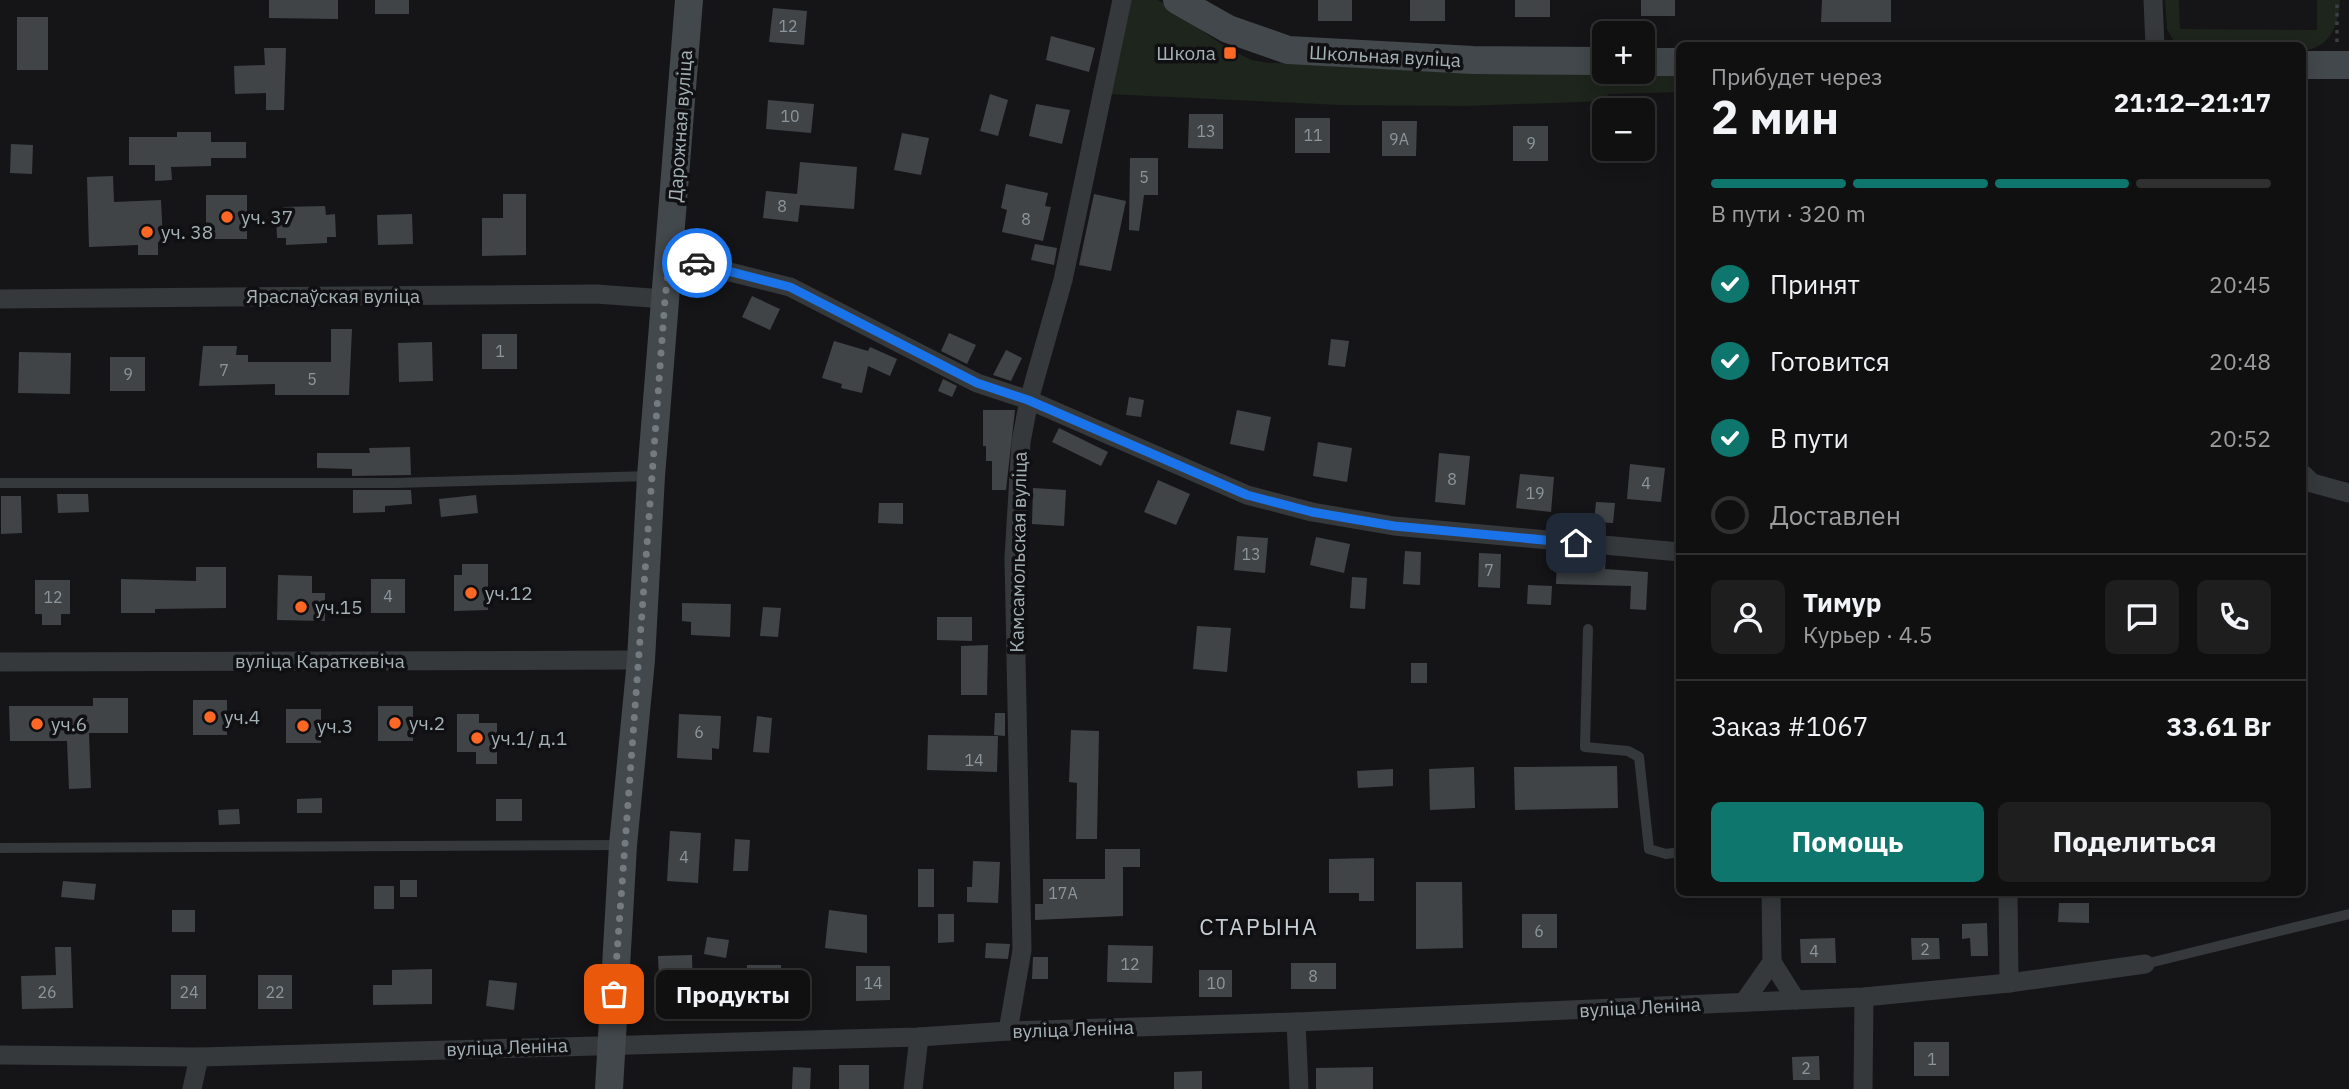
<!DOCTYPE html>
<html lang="ru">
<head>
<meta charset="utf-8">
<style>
	body { margin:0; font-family:"IBM Plex Sans",sans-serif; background:#1e1e1f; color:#f1f3f6; height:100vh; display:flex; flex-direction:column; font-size:26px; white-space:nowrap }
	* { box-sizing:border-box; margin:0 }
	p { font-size:23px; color:#9c9d9f }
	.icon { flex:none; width:38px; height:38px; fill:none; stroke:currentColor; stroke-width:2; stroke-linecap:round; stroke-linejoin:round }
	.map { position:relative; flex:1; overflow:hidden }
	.side { position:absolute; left:1676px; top:42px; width:630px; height:854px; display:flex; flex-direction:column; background:#101011; border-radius:10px; box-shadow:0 4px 18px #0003,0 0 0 2px #303031 }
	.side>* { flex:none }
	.controls { position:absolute; left:1592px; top:21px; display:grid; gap:14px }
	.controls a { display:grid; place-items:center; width:63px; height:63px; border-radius:10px; background:#101011; box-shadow:0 4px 18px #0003,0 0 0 2px #303031; font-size:35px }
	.pin { position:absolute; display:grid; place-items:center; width:60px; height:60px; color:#fff; margin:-30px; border-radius:14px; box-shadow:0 4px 10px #0006 }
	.courier { position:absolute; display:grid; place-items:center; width:70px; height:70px; margin:-35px; border:5px solid #1a73e8; border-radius:50%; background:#fff; color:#222; box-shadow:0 2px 9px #0007 }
	.bubble { position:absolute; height:49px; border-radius:10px; background:#101011; box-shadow:0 4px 18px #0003,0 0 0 2px #303031; font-size:23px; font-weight:700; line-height:49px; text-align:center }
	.head em { font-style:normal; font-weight:700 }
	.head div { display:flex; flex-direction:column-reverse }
	.head { display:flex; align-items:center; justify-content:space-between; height:119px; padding:0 35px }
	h1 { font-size:46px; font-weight:700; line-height:52px }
	.bar { display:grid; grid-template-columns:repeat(4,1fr); gap:10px 7px; align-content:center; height:84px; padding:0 35px }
	.bar i { height:9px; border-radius:5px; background:#303031 }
	.bar .current { background:#0f766e }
	.bar p { grid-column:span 4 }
	.line { display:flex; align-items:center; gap:18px; padding:0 35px; border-top:2px solid #303031 }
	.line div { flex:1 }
	.round { display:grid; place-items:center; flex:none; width:74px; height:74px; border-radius:10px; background:#1e1e1f }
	ol { padding:0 35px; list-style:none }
	li { display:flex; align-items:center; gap:21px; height:77px }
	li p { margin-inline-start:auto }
	li .icon { padding:7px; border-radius:50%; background:#0f766e; color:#fff; stroke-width:4 }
	li:last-child { color:#9c9d9f }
	li i { width:38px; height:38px; border:4px solid #303031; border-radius:50% }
	.primary-button { display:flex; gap:14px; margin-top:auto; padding:14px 35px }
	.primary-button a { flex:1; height:80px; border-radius:10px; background:#0f766e; color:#fff; font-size:28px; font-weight:700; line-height:80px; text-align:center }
	.primary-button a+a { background:#1e1e1f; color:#f1f3f6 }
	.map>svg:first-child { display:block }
	.green { fill:#1e251c }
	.building { fill:#404447 }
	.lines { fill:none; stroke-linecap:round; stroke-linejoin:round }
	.path { stroke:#3b4043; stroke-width:3.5; stroke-dasharray:3.5 5; stroke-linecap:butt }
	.lane { stroke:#35393c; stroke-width:10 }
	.street { stroke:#35393c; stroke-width:19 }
	.secondary { stroke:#43484c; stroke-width:28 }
	.done { stroke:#737b80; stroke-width:7; stroke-dasharray:0 12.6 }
	.route { stroke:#1a73e8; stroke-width:9 }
	.poi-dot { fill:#ff6824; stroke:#101012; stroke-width:2.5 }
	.labels { text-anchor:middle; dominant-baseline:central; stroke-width:7; stroke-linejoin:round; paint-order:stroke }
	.number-label { font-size:16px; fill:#8c969c }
	.poi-label { font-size:19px; fill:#a5b2b8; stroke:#101012; text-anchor:start }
	.street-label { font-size:19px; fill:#a5b2b8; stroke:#101012 }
	.quarter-label { font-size:23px; letter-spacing:2px; fill:#c7cfd4; stroke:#101012 }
</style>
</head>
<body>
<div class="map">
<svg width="2349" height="1089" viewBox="0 0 2349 1089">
	<rect width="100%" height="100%" fill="#151517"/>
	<!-- green -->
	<g class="green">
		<polygon points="1128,0 1158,0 1227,48 1252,60 1268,63 1605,66 1605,72 1643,72 1680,66 1680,92 1608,94 1607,101 1465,106 1341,105 1107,94"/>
		<path d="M2165,0H2179L2180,29L2317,30V0H2340C2340,23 2329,50 2303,50V46L2176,45L2167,29Z"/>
	</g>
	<!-- building -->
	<g class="building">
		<polygon points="269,0 338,0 338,19 269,18"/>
		<rect x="375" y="0" width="34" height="14"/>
		<rect x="1318" y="0" width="34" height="21"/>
		<rect x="1410" y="0" width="35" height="21"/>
		<rect x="1515" y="0" width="35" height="17"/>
		<rect x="1641" y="0" width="34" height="16"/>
		<polygon points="1822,0 1891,0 1891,22 1821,22"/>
		<polygon points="773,8 807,11 804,45 769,42"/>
		<rect x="17" y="17" width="31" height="53"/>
		<polygon points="1051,36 1095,48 1089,72 1046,60"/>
		<polygon points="264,48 286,48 284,110 266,110 266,93 235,94 234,66 265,65"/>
		<polygon points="990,94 1008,100 998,136 980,131"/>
		<polygon points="768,100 814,104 811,133 766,129"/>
		<polygon points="1036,104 1070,110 1062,144 1029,136"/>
		<polygon points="1189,114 1223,114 1223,149 1188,148"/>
		<rect x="1295" y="118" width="35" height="35"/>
		<polygon points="1382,121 1417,121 1416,156 1382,156"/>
		<rect x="1513" y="126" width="35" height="35"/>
		<polygon points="177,132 211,132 211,142 246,142 246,158 211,158 211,166 171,167 172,180 155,181 155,165 129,165 129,137 177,137"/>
		<polygon points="902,133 929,138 921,175 894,170"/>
		<polygon points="11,144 33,145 32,174 10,173"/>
		<polygon points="1130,158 1158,158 1158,195 1144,195 1139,231 1129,230"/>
		<polygon points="800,162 857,167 854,209 800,205 798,222 763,218 766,191 797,194"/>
		<polygon points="113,176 114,202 161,200 163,242 158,242 158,255 138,255 138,245 89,247 87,177"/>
		<polygon points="1006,184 1048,193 1045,206 1051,207 1043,241 1002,232 1007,210 1001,208"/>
		<polygon points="503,194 526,194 526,255 482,256 482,218 503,218"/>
		<polygon points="1094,194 1126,201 1111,271 1079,265"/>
		<rect x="206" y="195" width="41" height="44"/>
		<polygon points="325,206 326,215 335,214 336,237 327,237 327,243 286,245 286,238 277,238 276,213 284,213 283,207"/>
		<polygon points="412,214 413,244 378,245 377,215"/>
		<polygon points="1035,244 1057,248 1054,265 1031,260"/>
		<polygon points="752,296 780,309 770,330 742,317"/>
		<polygon points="331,329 352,329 349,395 275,395 275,384 199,386 203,346 237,346 236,355 248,355 248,362 331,362"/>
		<polygon points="949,333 976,345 967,364 941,351"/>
		<rect x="482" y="334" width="35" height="35"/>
		<polygon points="1331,339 1349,341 1345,367 1328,365"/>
		<polygon points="834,341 868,351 870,347 897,359 890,376 868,366 862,393 841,388 842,384 822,378"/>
		<polygon points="432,342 433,381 399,382 398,343"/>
		<polygon points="1006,350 1022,358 1011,381 993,375"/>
		<polygon points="19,352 71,353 70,394 18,393"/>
		<rect x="110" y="357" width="35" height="34"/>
		<polygon points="943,379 957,386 952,397 938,391"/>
		<polygon points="1129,397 1144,400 1141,417 1126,415"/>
		<polygon points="983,410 1015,410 1006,490 992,490 992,461 986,461 986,446 983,446"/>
		<polygon points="1237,410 1271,417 1264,451 1230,444"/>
		<polygon points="1059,428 1108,452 1101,466 1052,442"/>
		<polygon points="1318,442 1352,448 1347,482 1313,476"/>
		<polygon points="410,447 411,475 352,476 352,469 317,468 317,453 370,453 369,448"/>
		<polygon points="1439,453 1470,456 1465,505 1435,502"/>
		<polygon points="1630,464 1665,468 1661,502 1627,499"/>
		<polygon points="1520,474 1554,477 1551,512 1516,508"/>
		<polygon points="1158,480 1190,494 1176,525 1144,512"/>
		<polygon points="1033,488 1066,490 1064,526 1032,524"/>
		<polygon points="353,490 411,490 412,504 385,506 385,512 353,513"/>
		<polygon points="57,494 88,494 89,512 58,513"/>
		<polygon points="476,495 478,513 441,517 439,499"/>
		<polygon points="1,496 21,496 22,533 1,534"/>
		<polygon points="1596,502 1615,503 1613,523 1594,522"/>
		<polygon points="879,503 903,503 903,524 878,523"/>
		<polygon points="1237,536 1268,538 1265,573 1234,570"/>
		<polygon points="1316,537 1350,544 1344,573 1310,565"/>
		<polygon points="1405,551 1421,552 1420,585 1403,584"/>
		<polygon points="1479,553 1501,554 1500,588 1478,587"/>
		<polygon points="1557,556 1606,558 1605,569 1648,572 1646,610 1630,609 1631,586 1556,584"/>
		<polygon points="462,564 488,564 488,610 454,611 454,575 462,575"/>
		<polygon points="196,567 226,567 226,608 155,609 155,613 121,613 121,579 196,581"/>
		<polygon points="278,575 312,576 312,593 325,593 325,621 277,620"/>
		<polygon points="1352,577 1367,578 1365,609 1350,608"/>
		<rect x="371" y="579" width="34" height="34"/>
		<polygon points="35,580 70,580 70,614 61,614 61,625 42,625 42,614 35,614"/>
		<polygon points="1528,585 1552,586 1551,605 1527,604"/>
		<polygon points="682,603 731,604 730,637 691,635 691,622 682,621"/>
		<polygon points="763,607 781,608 778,637 760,636"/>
		<polygon points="937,617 972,617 972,641 937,640"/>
		<polygon points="1197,626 1231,628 1227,672 1193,669"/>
		<polygon points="988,645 987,695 961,695 961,646"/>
		<rect x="1411" y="663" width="16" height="20"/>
		<polygon points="93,698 128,698 128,733 89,733 91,788 69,789 67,741 10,741 9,706 93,706"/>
		<rect x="193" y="700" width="34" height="35"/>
		<rect x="378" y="706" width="35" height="35"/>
		<rect x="286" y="709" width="35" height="34"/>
		<polygon points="995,713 1005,713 1005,736 994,735"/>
		<polygon points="457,714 479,714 479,723 497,723 497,764 476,764 476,752 457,752"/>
		<polygon points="679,714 721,716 719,749 712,748 712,760 677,758"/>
		<polygon points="757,716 772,718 769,753 753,752"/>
		<polygon points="1071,730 1099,731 1097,839 1076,839 1077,783 1069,782"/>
		<polygon points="928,735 998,736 997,772 927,770"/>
		<polygon points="1617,766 1618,808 1515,810 1514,767"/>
		<polygon points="1474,767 1475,808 1430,810 1429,769"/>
		<polygon points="1393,769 1393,786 1358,788 1357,771"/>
		<polygon points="322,798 322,813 297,813 297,799"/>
		<rect x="496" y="799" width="26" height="22"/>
		<polygon points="239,809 240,824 219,825 218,810"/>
		<polygon points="670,831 701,833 698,883 667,881"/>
		<polygon points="735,839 750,840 748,871 733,871"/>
		<polygon points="1105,849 1140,849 1140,867 1123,867 1123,916 1035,920 1035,904 1043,904 1043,879 1105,879"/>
		<polygon points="1374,858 1374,901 1359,901 1359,893 1329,893 1329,859"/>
		<polygon points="973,861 1000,862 998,903 967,902 967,887 972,887"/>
		<rect x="918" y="869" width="16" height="38"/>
		<rect x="400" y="880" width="17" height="17"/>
		<polygon points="63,881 96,884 94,900 61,897"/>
		<polygon points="1416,882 1462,882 1463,948 1416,949"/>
		<rect x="374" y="886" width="20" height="23"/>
		<polygon points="2059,903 2089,903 2089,923 2058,922"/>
		<rect x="172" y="910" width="23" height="22"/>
		<polygon points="829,910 867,915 867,953 825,948"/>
		<polygon points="938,914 954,914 954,942 938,943"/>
		<rect x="1522" y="914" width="35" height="34"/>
		<polygon points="1987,923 1988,956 1971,956 1970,938 1962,939 1962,924"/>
		<polygon points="707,937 729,940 726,958 704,954"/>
		<polygon points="1835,938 1836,963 1801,963 1800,939"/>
		<polygon points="1911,938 1939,938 1940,959 1912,960"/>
		<polygon points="986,943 1010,944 1008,959 985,958"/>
		<polygon points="1108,945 1153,946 1152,983 1107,982"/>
		<polygon points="55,947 71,947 73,1008 22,1009 21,976 56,975"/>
		<polygon points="692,955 693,998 660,999 658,956"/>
		<polygon points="1033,957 1048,957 1048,979 1032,979"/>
		<rect x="1291" y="963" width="45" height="26"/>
		<rect x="747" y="965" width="34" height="34"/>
		<polygon points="856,966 890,966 890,1000 856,1001"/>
		<polygon points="432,969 432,1004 373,1005 373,985 392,985 392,970"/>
		<rect x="1199" y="970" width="33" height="27"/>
		<rect x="171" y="975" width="35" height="34"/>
		<rect x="258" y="975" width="34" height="34"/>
		<polygon points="489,980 517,983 514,1010 486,1006"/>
		<rect x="1914" y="1042" width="35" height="34"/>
		<polygon points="1819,1056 1820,1080 1793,1080 1792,1057"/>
		<rect x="839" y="1065" width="30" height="24"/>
		<polygon points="793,1067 811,1068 810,1089 792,1089"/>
		<polygon points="1373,1067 1373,1089 1316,1089 1316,1068"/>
		<polygon points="1202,1071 1202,1089 1174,1089 1174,1072"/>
	</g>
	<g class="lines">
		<!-- path -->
		<polyline class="path" points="2337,42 2337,0"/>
		<!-- lane -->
		<g class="lane">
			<polyline points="0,483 395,483 650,476"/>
			<polyline points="1588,629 1585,747 1628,751 1639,757 1649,849 1666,854 1680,852"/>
			<polyline points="0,848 619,845"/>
			<polyline points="2145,964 2349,914"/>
		</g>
		<!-- street -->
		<g class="street">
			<polyline points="2153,0 2155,46"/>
			<polyline points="670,257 790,287 977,383 1029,400 1247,495 1312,512 1394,526 1680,552"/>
			<polyline points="0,299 596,294 665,299"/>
			<polyline points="2303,474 2312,483 2349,493"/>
			<polyline points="0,662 641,660"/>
			<polyline points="2008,892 2009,983"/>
			<polyline points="1772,962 1796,1000"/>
			<polyline points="1744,1002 1772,962 1771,892"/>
			<polyline points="1296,1022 1299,1089"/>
			<polyline points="1008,1031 1022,950 1014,558 1021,442 1029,400 1063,280 1122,0"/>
			<polyline points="0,1055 199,1057 919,1037 1008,1031 1296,1022 1864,997 2009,983 2145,964"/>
			<polyline points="192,1089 199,1057"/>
			<polyline points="913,1089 919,1037"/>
			<polyline points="1863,1089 1864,997"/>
		</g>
		<!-- secondary -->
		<g class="secondary">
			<polyline points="1177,0 1228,29 1288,50 1473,60 1605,61"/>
			<polyline points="1643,62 1680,62"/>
			<polyline points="2303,65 2349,65"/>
			<polyline points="609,1089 623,845 641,660 651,476 689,0"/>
		</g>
	</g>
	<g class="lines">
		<!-- done -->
		<polyline class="done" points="614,994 665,299 670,257 697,263"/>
		<!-- route -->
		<polyline class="route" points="697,263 790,287 977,383 1028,400 1247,495 1312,512 1394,526 1576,543"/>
	</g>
	<!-- markers -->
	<g class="poi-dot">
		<rect x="1223" y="46" width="14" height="14" rx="3.5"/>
		<circle cx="227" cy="217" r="7"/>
		<circle cx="147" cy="232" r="7"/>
		<circle cx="471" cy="593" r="7"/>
		<circle cx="301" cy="607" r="7"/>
		<circle cx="210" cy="717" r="7"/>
		<circle cx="395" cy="723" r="7"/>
		<circle cx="37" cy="724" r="7"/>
		<circle cx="303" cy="726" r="7"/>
		<circle cx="477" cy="738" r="7"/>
	</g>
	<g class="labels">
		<!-- number labels -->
		<g class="number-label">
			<text x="788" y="26">12</text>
			<text x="790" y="116">10</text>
			<text x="1206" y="131">13</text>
			<text x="1313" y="135">11</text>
			<text x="1399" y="139">9А</text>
			<text x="1531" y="143">9</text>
			<text x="1144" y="177">5</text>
			<text x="782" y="206">8</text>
			<text x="1026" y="219">8</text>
			<text x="500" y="351">1</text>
			<text x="224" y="370">7</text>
			<text x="128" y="374">9</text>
			<text x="312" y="379">5</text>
			<text x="1452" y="479">8</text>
			<text x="1646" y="483">4</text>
			<text x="1535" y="493">19</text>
			<text x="1251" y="554">13</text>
			<text x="1489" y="570">7</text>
			<text x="388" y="596">4</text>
			<text x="53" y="597">12</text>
			<text x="699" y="732">6</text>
			<text x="974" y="760">14</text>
			<text x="684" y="857">4</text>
			<text x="1063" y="893">17А</text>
			<text x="1539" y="931">6</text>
			<text x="1925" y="949">2</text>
			<text x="1814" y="951">4</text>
			<text x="1130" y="964">12</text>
			<text x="1313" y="976">8</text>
			<text x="873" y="983">14</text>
			<text x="1216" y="983">10</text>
			<text x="47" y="992">26</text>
			<text x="189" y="992">24</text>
			<text x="275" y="992">22</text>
			<text x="1932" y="1059">1</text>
			<text x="1806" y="1068">2</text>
		</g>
		<!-- poi labels -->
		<g class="poi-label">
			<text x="1216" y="53" text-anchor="end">Школа</text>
			<text x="241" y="217">уч. 37</text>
			<text x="161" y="232">уч. 38</text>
			<text x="485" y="593">уч.12</text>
			<text x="315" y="607">уч.15</text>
			<text x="224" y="717">уч.4</text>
			<text x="409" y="723">уч.2</text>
			<text x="51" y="724">уч.6</text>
			<text x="317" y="726">уч.3</text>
			<text x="491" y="738">уч.1/ д.1</text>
		</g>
		<!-- street labels -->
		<g class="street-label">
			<text transform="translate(1385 56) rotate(3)">Школьная вуліца</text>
			<text transform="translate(680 126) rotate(-86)">Дарожная вуліца</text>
			<text x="333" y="296">Яраслаўская вуліца</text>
			<text transform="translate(1018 552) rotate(-89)">Камсамольская вуліца</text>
			<text x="320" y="661">вуліца Караткевіча</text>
			<text transform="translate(1640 1007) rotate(-3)">вуліца Леніна</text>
			<text transform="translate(1073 1029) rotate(-2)">вуліца Леніна</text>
			<text transform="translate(507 1047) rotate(-2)">вуліца Леніна</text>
		</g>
		<!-- quarter labels -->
		<g class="quarter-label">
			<text x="1259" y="926">СТАРЫНА</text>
		</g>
	</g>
</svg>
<div class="controls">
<a>+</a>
<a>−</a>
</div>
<div class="pin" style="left:614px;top:994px;background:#ea580c"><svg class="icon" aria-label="bag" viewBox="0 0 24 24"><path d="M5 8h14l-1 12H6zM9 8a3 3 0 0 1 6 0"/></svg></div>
<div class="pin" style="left:1576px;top:543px;background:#1f2937"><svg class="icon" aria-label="home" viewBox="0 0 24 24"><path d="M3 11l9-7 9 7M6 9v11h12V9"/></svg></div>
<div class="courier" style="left:697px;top:263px"><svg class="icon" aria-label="car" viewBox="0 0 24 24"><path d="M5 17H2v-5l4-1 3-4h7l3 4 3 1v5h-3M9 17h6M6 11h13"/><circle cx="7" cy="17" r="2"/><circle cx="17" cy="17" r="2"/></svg></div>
<div class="bubble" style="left:656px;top:970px;width:154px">Продукты</div>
<section class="side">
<div class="head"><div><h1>2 мин</h1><p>Прибудет через</p></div><em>21:12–21:17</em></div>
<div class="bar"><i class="current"></i><i class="current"></i><i class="current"></i><i></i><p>В пути · 320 m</p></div>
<ol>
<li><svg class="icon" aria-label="check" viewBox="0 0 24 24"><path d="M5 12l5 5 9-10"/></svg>Принят<p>20:45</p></li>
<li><svg class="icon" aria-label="check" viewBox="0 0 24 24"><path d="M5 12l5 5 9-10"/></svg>Готовится<p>20:48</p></li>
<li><svg class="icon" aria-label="check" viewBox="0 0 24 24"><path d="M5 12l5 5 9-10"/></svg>В пути<p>20:52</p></li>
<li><i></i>Доставлен</li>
</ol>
<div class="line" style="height:126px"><a class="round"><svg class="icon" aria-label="person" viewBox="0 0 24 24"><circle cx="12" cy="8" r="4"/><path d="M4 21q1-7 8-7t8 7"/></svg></a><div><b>Тимур</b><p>Курьер · 4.5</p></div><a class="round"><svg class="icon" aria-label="chat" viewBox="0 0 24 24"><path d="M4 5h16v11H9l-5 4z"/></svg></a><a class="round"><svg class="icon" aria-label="phone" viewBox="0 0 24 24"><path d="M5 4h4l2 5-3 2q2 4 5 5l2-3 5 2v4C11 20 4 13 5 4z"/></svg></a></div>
<div class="line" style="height:91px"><div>Заказ #1067</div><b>33.61 Br</b></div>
<div class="primary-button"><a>Помощь</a><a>Поделиться</a></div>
</section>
</div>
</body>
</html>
